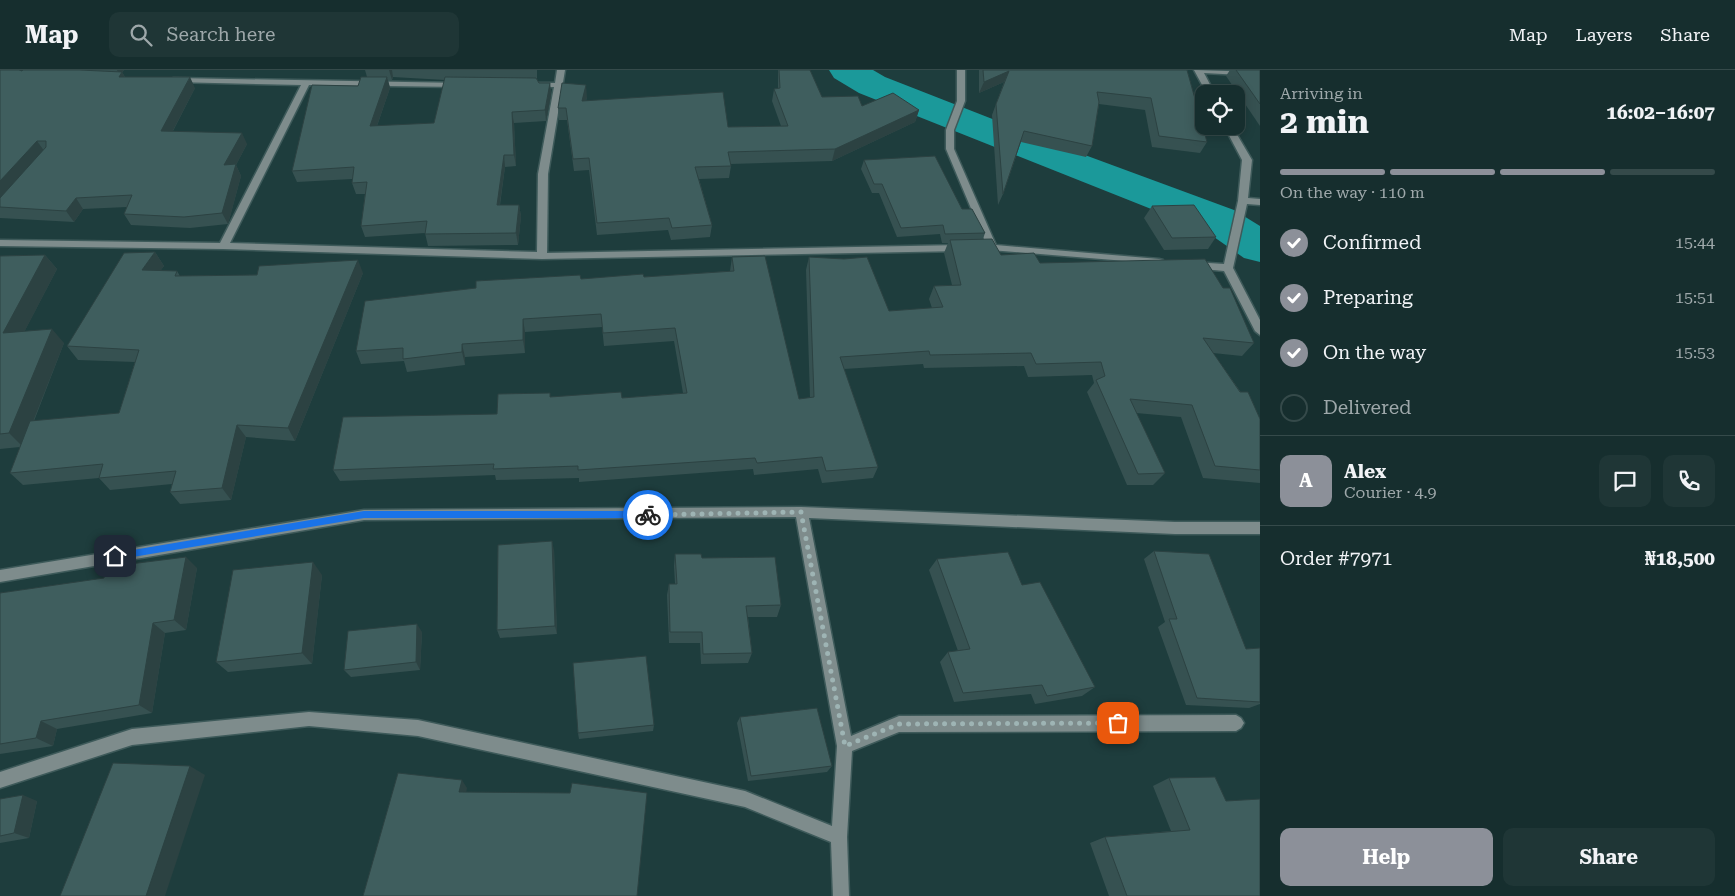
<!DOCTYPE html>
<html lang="en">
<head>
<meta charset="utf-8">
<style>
	body { margin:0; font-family:"Roboto Serif",serif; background:#1f3636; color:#f1f3f6; height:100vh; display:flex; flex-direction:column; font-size:19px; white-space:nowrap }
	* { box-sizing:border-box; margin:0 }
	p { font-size:16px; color:#9ea8aa }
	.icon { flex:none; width:28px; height:28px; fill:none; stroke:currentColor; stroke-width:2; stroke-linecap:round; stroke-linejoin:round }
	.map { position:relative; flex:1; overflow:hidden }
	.panel { display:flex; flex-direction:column; background:#162e2e; width:475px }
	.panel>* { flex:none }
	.buttons { position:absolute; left:1195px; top:15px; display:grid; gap:10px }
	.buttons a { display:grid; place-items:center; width:50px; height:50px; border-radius:10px; background:#162e2e; box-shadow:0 2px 12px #0003,0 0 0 1px #354a4a; font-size:25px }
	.pin { position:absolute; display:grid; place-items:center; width:42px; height:42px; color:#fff; margin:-21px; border-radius:10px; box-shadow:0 2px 8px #0006 }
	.courier { position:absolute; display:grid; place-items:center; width:50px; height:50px; margin:-25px; border:4px solid #1a73e8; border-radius:50%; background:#fff; color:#222; box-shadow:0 1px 6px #0007 }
	.head em { font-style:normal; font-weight:700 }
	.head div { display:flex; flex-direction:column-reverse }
	.head { display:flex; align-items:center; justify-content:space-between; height:85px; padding:0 20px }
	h1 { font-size:32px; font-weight:700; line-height:38px }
	.bar { display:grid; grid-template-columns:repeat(4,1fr); gap:8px 5px; align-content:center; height:60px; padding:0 20px }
	.bar i { height:6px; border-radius:4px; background:#354a4a }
	.bar .active { background:#8c9099 }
	.bar p { grid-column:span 4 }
	.line { display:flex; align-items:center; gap:12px; padding:0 20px; border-top:1px solid #354a4a }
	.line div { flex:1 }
	.round { display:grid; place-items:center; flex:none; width:52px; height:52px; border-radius:10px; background:#1f3636 }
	ol { padding:0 20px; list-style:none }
	li { display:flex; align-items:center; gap:15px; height:55px }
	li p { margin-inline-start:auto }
	li .icon { padding:5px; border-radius:50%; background:#8c9099; color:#fff; stroke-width:4 }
	li:last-child { color:#9ea8aa }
	li i { width:28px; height:28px; border:2px solid #354a4a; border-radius:50% }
	.action { display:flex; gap:10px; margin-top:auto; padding:10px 20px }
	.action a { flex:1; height:58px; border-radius:10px; background:#8c9099; color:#fff; font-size:20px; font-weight:700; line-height:58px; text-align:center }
	.action a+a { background:#1f3636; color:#f1f3f6 }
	header { display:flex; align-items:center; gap:30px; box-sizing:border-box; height:70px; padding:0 25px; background:#162e2e; border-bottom:1px solid #354a4a }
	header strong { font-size:24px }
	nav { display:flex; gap:28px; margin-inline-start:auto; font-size:18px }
	.search { width:350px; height:45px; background:#1f3636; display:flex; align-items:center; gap:12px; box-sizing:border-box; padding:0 18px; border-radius:10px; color:#9ea8aa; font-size:19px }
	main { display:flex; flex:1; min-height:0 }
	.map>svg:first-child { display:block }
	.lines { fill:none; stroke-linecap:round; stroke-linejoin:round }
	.river { fill:#1b999a; fill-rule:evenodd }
	.minor-casing { stroke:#3e5a5a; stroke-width:3 }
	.minor { fill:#7e8c8c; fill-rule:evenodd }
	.wall { fill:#365151; fill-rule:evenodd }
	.shaded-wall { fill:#2c4242 }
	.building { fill:#3f5e5e; stroke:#2c4242 }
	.route { fill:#1a73e8 }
	.done { stroke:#9eb4b4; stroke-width:5; stroke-dasharray:0 9 }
</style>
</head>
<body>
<header>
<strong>Map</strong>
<div class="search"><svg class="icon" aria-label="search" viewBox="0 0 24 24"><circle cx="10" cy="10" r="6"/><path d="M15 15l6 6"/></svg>Search here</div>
<nav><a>Map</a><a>Layers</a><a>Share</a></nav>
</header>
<main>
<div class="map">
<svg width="1260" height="826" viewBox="0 0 1260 826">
	<rect width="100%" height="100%" fill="#1e3d3d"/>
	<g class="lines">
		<!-- river -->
		<polygon class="river" points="829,0 873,0 885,7 1074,81 1234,140 1260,156 1260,192 1244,188 1204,160 859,23 834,8"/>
		<defs>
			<g id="minor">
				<polygon points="557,0 565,0 548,104 547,183 962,175 967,178 962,181 542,189 223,179 0,176 0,170 220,173 301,15 173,12 173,8 176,8 461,13 465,15 461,17 309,15 230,173 537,182 538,104 554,17 533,17 529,15 533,13 555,13"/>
				<polygon points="957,0 965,0 965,31 954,60 954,79 996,175 1159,189 1163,190 1163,194 978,179 978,175 986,174 946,79 946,60 957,31"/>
				<polygon points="1194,0 1260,2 1260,6 1204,3 1215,24 1207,24"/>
				<polygon points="1224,56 1232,56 1252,90 1248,128 1260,129 1260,135 1247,134 1233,198 1260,250 1260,265 1255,261 1224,201 1193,198 1188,195 1193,192 1224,194 1238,131 1242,90"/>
				<polygon points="801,437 1175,452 1260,452 1260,464 1175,464 809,448 851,666 899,646 1236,645 1241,648 1244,653 1241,658 1236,661 899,662 852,681 847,767 849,826 833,826 831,772 745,737 418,666 309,656 132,675 0,718 0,702 132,659 309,642 418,650 745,721 832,756 837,676 796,447 364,450 0,512 0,500 364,440"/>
			</g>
		</defs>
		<!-- minor casing -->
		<use href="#minor" class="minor-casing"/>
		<!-- minor -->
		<use href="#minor" class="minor"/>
	</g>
	<!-- wall -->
	<g class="wall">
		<polygon points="0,0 22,1 23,0 124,0 122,2 125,7 195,18 173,61 247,74 236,95 241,106 228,154 190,158 131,155 124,144 127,137 83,139 74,152 0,148"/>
		<path d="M365,0H537V9L539,13H550L551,25L546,51L514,53L516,96L505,97L500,135H519L521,146L518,175L428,176L425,163L365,167L361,156L365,124H356L352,113V109L297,112L292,101L358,16L367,7ZM393,7L445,10L434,53L377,56L390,18L388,10H392Z"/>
		<polygon points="778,0 779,0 822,27 862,36 919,40 915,52 832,91 730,94 731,96 729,108 699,109 712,155 710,167 671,170 668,160 597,165 589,100 574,101 567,50 559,50 558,38 587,27 586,31 728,57 781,56 772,31 774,19 778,18"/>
		<polygon points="979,0 1187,0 1207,72 1200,83 1152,77 1145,40 1099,34 1092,76 1086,87 1021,72 1003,124 998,135 992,45 1004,12 979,23"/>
		<polygon points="1230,0 1260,0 1260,56 1226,6"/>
		<polygon points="864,90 962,139 985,163 983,169 1001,185 1040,193 1254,273 1242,286 1213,283 1260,349 1260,413 1203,408 1181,347 1136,343 1165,403 1153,415 1127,415 1087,322 1094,313 1092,305 1028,307 1024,296 924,298 923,294 844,299 878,397 873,408 822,413 818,399 754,405 753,399 579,412 579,408 496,410 495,405 340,411 333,400 497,344 551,327 622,328 683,323 674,271 604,276 602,257 525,262 525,283 465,287 465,295 407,302 404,291 361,294 356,281 581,209 644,207 730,201 732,187 799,329 810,328 806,200 809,187 889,241 932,238 929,229 934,216 952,215 944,183 948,173 942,173 940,164 897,167 879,123 872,123 861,99"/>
		<polygon points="1152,136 1216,167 1208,179 1164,180 1144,148"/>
		<polygon points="155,182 164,196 160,201 177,201 180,206 363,203 295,371 246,367 231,430 180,434 170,422 172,414 110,420 99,408 23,415 10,403 20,377 0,379 0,186 45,185 57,199 24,262 64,273 34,351 119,343 135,292 78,290 67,276"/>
		<polygon points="554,480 557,564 500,568 497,560"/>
		<polygon points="1154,481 1246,579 1260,578 1260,634 1249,638 1186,635 1158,557 1165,552 1144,489"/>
		<polygon points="675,484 702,488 781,535 777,547 748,547 752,583 748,593 701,594 700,573 669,573 667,525 669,514 675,514 674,496"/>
		<polygon points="937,489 1022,515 1095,617 1082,626 1035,634 1031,624 954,632 940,592 948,582 958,581 929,500"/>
		<polygon points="197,498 186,560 165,563 152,643 57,659 53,676 0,684 0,523"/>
		<polygon points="322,505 312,594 228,602 216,592"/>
		<polygon points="422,562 420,600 351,607 344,600"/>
		<polygon points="740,647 832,696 827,702 748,711 737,653"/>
		<polygon points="654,655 653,661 579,669 578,663"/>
		<polygon points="1169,708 1226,731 1260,826 1109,826 1090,773 1105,767 1171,761 1153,716"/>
		<polygon points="0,729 37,731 29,768 0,773"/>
	</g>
	<!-- shaded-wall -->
	<g class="shaded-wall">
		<polygon points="117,0 124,0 119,5"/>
		<polygon points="389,0 392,0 393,7 392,10"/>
		<polygon points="1009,1 1004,12 979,23 984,12"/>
		<polygon points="122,2 128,13 119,7"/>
		<polygon points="190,7 195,18 167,72 161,61"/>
		<polygon points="387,7 390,18 373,67 370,56"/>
		<polygon points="550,13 551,25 546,51 545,40"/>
		<polygon points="586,15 587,27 582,43 582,31"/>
		<polygon points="919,40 915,52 832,91 835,79"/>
		<polygon points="512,42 514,53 516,96 514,85"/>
		<polygon points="242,63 247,74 236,95 241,106 228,154 222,143 224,95"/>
		<polygon points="37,71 45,82 0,132 0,111"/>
		<polygon points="504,85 505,97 498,146 497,135"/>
		<polygon points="76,128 83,139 74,152 66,141"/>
		<polygon points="519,135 521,146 518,175 516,163"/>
		<polygon points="155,182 164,196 151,214 142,200"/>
		<polygon points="45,185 57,199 16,278 3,263"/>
		<polygon points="358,190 363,203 295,371 288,358"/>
		<polygon points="523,249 525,262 525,283 523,270"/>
		<polygon points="52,259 64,273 23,377 9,363"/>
		<polygon points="462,274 465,287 465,295 462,282"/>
		<polygon points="237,355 246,367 231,430 222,418"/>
		<polygon points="552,471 554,480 557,564 555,556"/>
		<polygon points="186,487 197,498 186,560 174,550"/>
		<polygon points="313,492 322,505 312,594 302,583"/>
		<polygon points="153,553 165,563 152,643 139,635"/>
		<polygon points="417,554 422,562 420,600 416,592"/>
		<polygon points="41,651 57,659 53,676 36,668"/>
		<polygon points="190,696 205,705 165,826 146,826"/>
		<polygon points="462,710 467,718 465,729 459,722"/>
		<polygon points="23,725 37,731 29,768 14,763"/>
	</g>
	<!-- building -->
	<g class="building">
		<polygon points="0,0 19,0 22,1 23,0 80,0 122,2 119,7 190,7 161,61 242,63 224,95 236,94 222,143 184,147 124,144 132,125 76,128 66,141 0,137 0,128 46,77 46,71 37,71 0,111"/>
		<polygon points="779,0 810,0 822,27 858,26 862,36 893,23 919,40 835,79 728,82 731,96 695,97 712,155 672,158 669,148 597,153 589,88 573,89 566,38 558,38 562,13 586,15 582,31 723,22 728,57 788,56 774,19 780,18"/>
		<polygon points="983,0 1187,0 1207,72 1159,66 1151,28 1097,22 1099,32 1092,76 1024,61 1003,124 996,34 1009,1 984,12"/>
		<polygon points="1236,0 1260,0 1260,34"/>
		<polygon points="361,7 387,7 370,56 434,53 445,7 536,8 539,13 550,13 545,40 512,42 514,85 504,85 497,135 519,135 516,163 425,164 427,151 361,156 367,112 352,113 354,97 292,101 312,15 358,16"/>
		<polygon points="935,86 962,139 972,139 985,163 945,164 943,155 901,158 882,114 874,114 864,90"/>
		<polygon points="1194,135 1216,167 1172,168 1152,136"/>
		<polygon points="992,169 1001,185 1034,183 1040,193 1205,189 1223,218 1230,218 1254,273 1203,268 1240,322 1248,322 1260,349 1260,400 1215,396 1192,335 1130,329 1165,403 1138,404 1096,310 1105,306 1101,292 1036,294 1031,283 930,285 929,281 840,287 878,397 826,401 822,387 757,393 755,388 578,400 578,396 493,399 494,394 333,400 343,347 497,344 498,324 550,323 550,327 621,322 622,328 687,323 675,258 603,263 601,244 523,249 523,270 462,274 462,282 403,289 403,278 356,281 365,231 476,218 476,211 580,205 581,209 643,204 644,207 734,201 732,187 765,186 799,329 814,327 809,187 844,189 867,187 889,241 943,237 934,216 961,215 950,170"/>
		<polygon points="155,182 142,200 177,201 175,206 257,205 259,196 358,190 288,358 237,355 222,418 170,422 176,401 99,408 103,394 10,403 30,351 119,343 139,280 67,276 124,183"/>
		<polygon points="45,185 3,263 52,259 9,363 0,364 0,186"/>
		<polygon points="552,471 555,556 497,560 498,475"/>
		<polygon points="1154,481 1209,484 1246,579 1260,578 1260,632 1197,628 1169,549 1177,549"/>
		<polygon points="1008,482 1022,515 1040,512 1095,617 1047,626 1042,615 963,623 948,582 970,579 937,489"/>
		<polygon points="675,484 701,484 702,488 775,487 781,535 746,536 752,583 703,584 702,562 670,562 669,514 677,514"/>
		<polygon points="186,487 174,550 153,553 139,635 41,651 36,668 0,674 0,523 104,508 106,497"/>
		<polygon points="313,492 302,583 216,592 233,500"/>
		<polygon points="417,554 416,592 344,600 348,561"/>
		<polygon points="646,586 654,655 578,663 573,593"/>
		<polygon points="817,638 832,696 751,706 740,647"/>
		<polygon points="113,693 190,696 146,826 60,826"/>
		<polygon points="398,703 462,710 459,722 570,723 572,713 647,723 637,826 363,826"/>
		<polygon points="1215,707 1226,731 1260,729 1260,826 1127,826 1105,767 1190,760 1169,708"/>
		<polygon points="23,725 14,763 0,766 0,729"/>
	</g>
	<!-- route -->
	<polygon class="route" points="364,441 648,441 652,445 648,448 364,448 115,490 111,486 115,483"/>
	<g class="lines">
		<!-- done -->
		<polyline class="done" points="648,445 801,442 845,676 899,654 1118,653"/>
	</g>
</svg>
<div class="buttons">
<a><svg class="icon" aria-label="locate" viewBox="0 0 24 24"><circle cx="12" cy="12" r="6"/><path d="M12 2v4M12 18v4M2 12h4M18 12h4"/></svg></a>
</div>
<div class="pin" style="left:1118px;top:653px;background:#ea580c"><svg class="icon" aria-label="bag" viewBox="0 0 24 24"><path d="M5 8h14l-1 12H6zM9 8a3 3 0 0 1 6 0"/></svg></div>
<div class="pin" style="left:115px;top:486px;background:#1f2937"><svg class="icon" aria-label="home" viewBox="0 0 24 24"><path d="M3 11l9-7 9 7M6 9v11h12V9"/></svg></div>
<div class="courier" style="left:648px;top:445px"><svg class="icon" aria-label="bike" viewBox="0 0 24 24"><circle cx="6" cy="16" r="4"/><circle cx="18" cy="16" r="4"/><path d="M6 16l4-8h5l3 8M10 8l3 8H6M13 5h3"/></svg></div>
</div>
<section class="panel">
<div class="head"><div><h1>2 min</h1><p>Arriving in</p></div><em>16:02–16:07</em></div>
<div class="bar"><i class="active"></i><i class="active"></i><i class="active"></i><i></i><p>On the way · 110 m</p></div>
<ol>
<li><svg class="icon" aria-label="check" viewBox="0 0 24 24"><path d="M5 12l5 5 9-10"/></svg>Confirmed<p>15:44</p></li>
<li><svg class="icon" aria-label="check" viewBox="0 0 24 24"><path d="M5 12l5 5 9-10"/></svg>Preparing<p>15:51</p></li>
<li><svg class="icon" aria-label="check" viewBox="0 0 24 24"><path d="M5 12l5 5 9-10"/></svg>On the way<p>15:53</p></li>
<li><i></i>Delivered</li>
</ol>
<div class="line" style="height:90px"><b class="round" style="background:#8c9099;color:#fff">A</b><div><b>Alex</b><p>Courier · 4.9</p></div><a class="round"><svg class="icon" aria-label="chat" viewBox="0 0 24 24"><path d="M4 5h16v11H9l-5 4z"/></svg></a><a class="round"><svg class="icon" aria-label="phone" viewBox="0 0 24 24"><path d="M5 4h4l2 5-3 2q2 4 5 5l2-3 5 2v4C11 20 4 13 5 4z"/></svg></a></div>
<div class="line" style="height:65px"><div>Order #7971</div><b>₦18,500</b></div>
<div class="action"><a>Help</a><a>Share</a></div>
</section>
</main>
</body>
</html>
